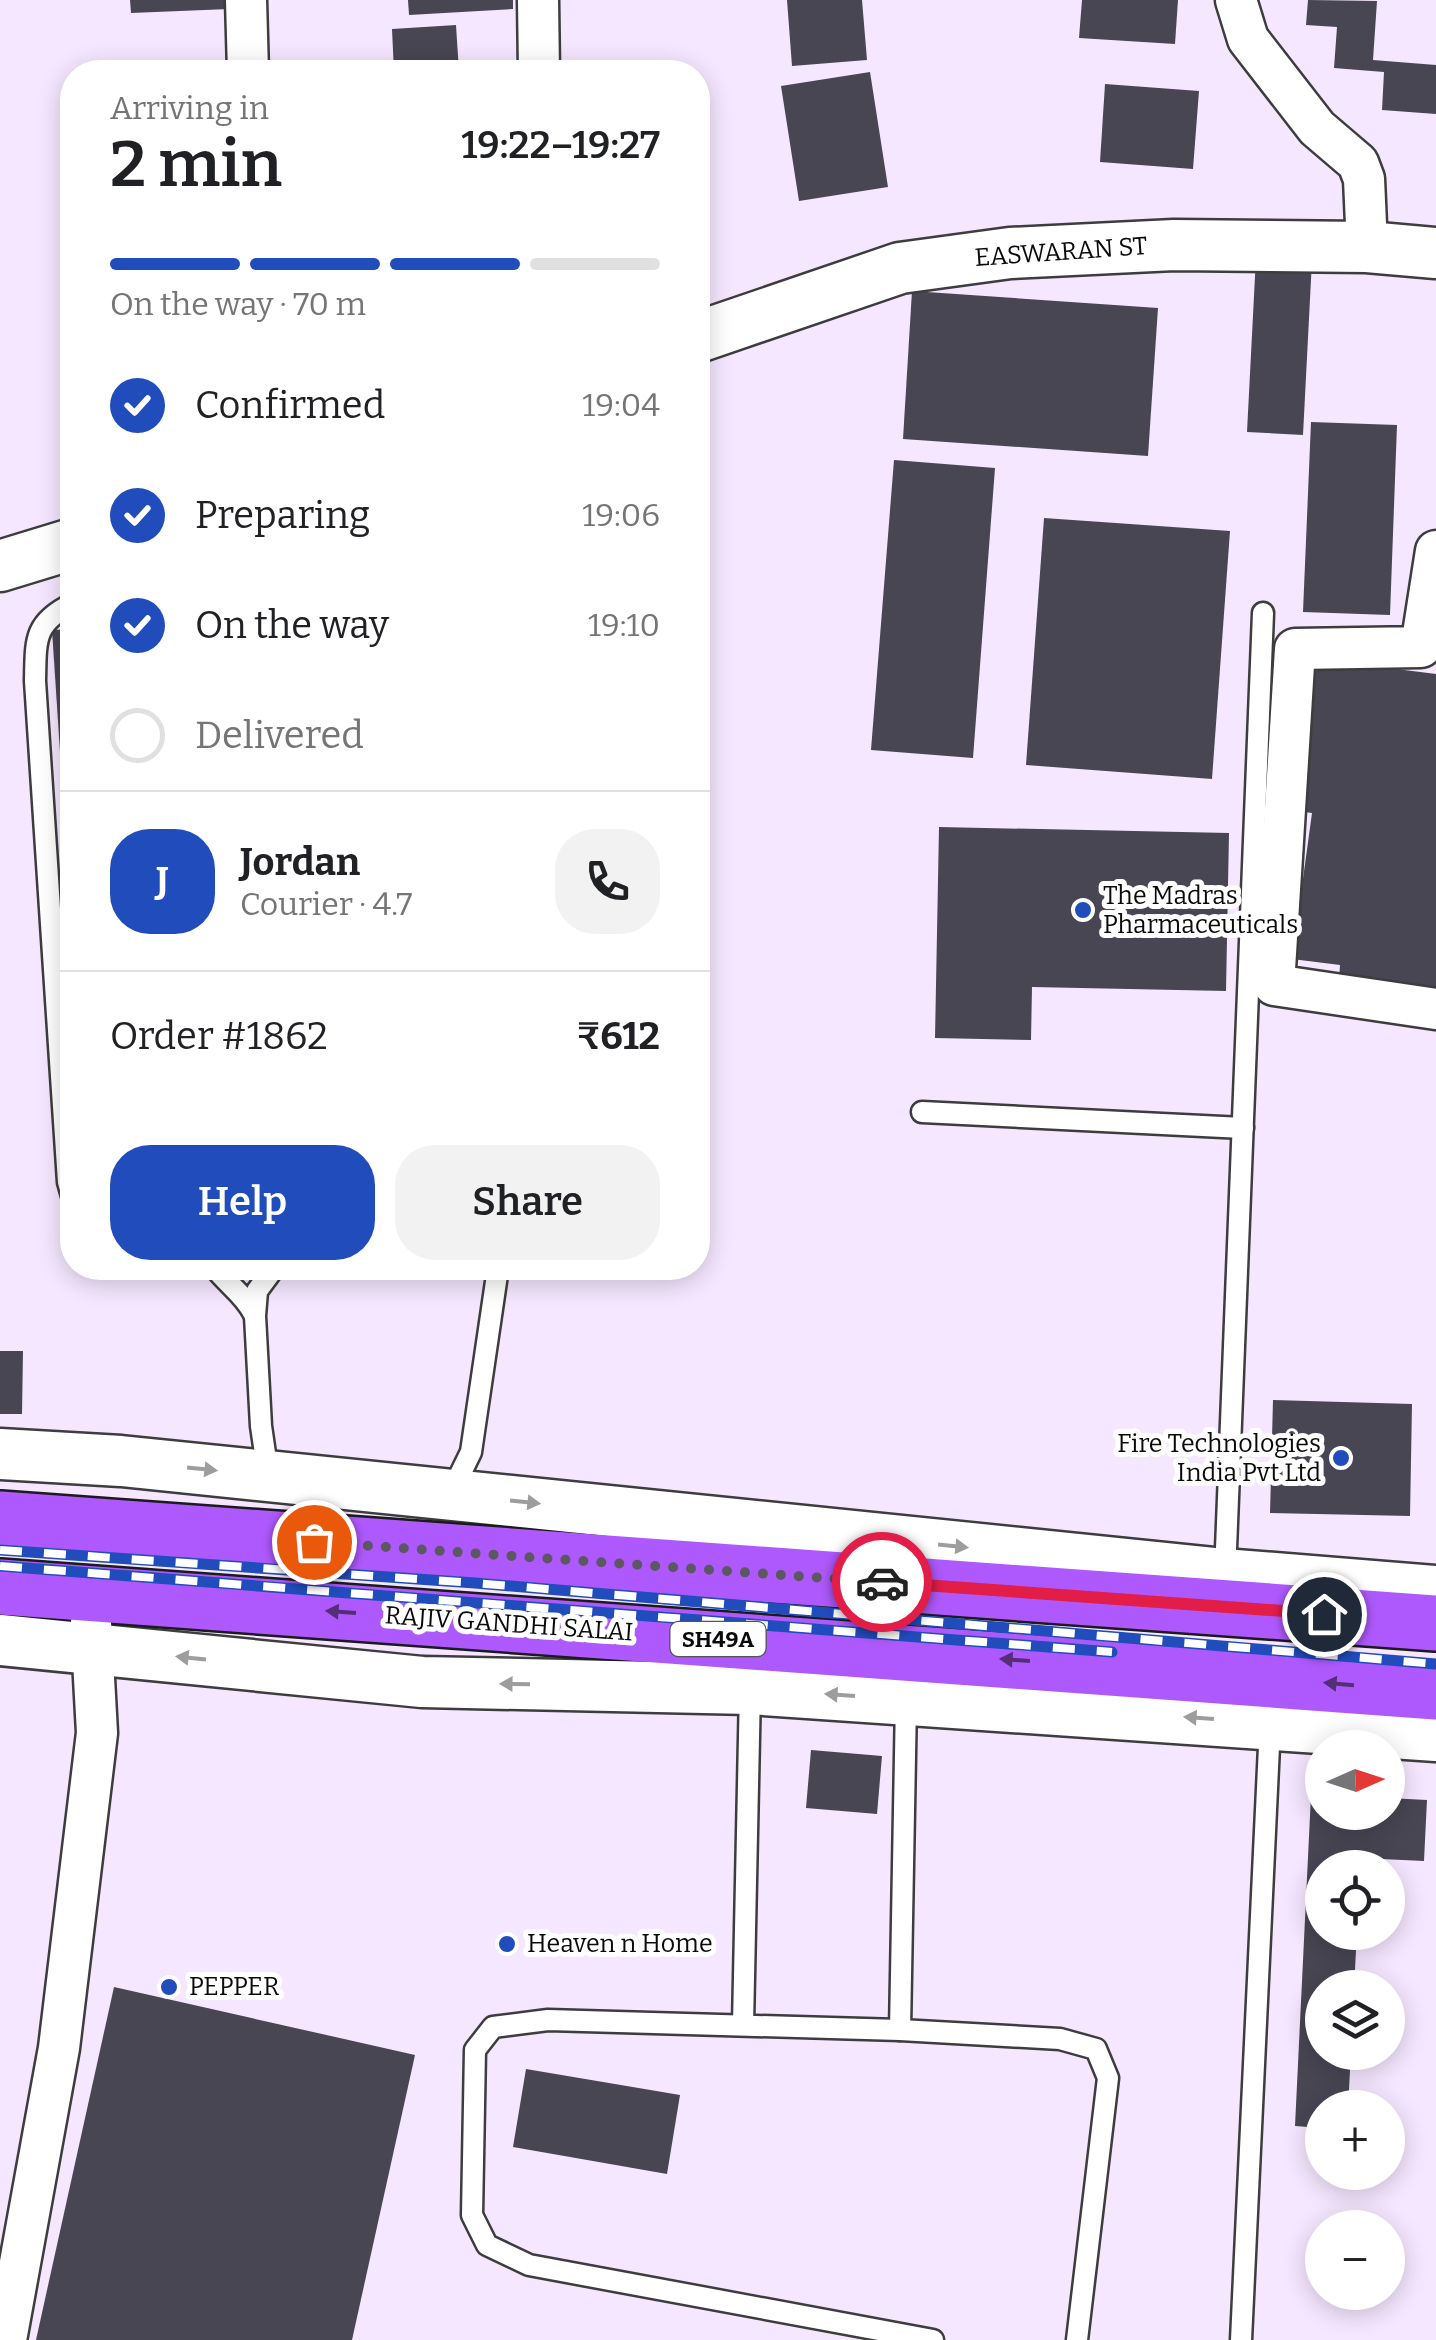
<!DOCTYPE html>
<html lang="en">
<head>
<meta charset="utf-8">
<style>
	body { margin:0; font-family:Bitter,serif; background:#f2f2f2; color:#202124; height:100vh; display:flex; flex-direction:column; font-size:38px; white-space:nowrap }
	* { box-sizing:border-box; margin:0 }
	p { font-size:32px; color:#757577 }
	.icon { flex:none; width:55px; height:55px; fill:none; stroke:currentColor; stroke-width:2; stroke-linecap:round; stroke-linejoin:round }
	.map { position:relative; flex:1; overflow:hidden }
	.panel { position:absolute; left:60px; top:60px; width:650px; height:1220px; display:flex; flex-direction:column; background:#fff; border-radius:40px; box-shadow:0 5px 25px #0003 }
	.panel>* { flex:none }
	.needle { width:65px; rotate:87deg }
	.controls { position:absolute; left:1305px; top:1730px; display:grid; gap:20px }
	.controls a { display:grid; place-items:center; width:100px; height:100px; border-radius:50%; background:#fff; box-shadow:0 5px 25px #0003; font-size:50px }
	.pin { position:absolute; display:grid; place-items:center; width:85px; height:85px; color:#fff; margin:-42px; border:5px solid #fff; border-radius:50%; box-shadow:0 2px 10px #0007 }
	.courier { position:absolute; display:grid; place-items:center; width:100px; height:100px; margin:-50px; border:8px solid #e11d48; border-radius:50%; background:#fff; color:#222; box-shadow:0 2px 12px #0007 }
	.headline em { font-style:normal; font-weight:600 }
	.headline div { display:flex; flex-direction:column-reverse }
	.headline { display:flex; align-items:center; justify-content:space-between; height:170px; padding:0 50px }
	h1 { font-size:65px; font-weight:600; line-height:75px }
	.bar { display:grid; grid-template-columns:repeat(4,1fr); gap:15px 10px; align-content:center; height:120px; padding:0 50px }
	.bar i { height:12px; border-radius:8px; background:#e0e0e0 }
	.bar .current { background:#204cbc }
	.bar p { grid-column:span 4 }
	.line { display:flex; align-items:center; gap:25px; padding:0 50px; border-top:2px solid #e0e0e0 }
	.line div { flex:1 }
	.round { display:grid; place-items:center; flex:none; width:105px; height:105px; border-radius:40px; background:#f2f2f2 }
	ol { padding:0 50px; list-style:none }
	li { display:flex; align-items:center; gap:30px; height:110px }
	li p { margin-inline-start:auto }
	li .icon { padding:10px; border-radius:50%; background:#204cbc; color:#fff; stroke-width:4 }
	li:last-child { color:#757577 }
	li i { width:55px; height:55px; border:5px solid #e0e0e0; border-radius:50% }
	.primary-button { display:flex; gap:20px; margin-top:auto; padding:20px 50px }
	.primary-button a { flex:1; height:115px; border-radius:40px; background:#204cbc; color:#fff; font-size:40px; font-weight:600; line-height:115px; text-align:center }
	.primary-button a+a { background:#f2f2f2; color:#202124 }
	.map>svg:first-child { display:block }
	.building { fill:#484653 }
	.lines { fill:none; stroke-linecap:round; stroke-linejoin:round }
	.service-casing { stroke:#3d3d3d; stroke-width:25 }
	.minor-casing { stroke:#3d3d3d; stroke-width:45 }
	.tertiary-casing { stroke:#3d3d3d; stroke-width:55 }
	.primary-casing { stroke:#1b1b1b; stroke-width:60 }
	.service { stroke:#fff; stroke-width:20 }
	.minor { stroke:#fff; stroke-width:40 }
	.tertiary { stroke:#fff; stroke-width:50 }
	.primary { stroke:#ae59fd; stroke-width:55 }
	.rail-casing { stroke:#204cbc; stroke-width:11 }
	.rail { stroke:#fff; stroke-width:8; stroke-dasharray:22; stroke-linecap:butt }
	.oneway { fill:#9d9d9d }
	.oneway2 { fill:#542e77 }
	.done { stroke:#5c5760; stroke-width:10; stroke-dasharray:0 18 }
	.route { stroke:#e11d48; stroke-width:12 }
	.poi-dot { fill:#204cbc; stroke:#fff; stroke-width:4 }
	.labels { text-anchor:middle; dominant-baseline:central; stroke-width:10; stroke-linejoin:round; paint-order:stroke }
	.shield { fill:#fff; stroke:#545454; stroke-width:2.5 }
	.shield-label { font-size:22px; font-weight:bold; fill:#0a0a0a }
	.street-label { font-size:25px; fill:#0a0a0a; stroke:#fff }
	.poi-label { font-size:25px; fill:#0a0a0a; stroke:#fff; text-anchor:start }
</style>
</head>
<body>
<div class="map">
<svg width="1436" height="2340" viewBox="0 0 1436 2340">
	<rect width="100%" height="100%" fill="#f5e7ff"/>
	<!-- building -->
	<g class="building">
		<polygon points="130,0 228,0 229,9 131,13"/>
		<polygon points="408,0 513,0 513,9 409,15"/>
		<polygon points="787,0 862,0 867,60 792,66"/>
		<polygon points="1082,0 1178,0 1175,44 1079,38"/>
		<polygon points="1308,0 1377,1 1373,60 1436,65 1436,114 1382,110 1384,72 1334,68 1337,27 1306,25"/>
		<polygon points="456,25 459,72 394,72 392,29"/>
		<polygon points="870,72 888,187 799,201 781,86"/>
		<polygon points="1105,84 1199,91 1193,169 1100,162"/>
		<polygon points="1256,257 1312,260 1303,435 1247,432"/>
		<polygon points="912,291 1158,308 1148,456 903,439"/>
		<polygon points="1311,422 1397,425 1390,615 1303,612"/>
		<polygon points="894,460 995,468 973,758 871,750"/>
		<polygon points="1044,518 1230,531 1212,779 1026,765"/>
		<polygon points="72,629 72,904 70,904 52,630"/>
		<polygon points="1310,658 1436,674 1436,993 1339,980 1340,965 1292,959 1312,813 1290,810"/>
		<polygon points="939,827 1229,833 1226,991 1032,987 1031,1040 935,1038"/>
		<polygon points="0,1351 23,1351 22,1414 0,1414"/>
		<polygon points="1273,1400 1412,1404 1410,1516 1270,1513"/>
		<polygon points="811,1750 882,1756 877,1814 806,1808"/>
		<polygon points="1311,1795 1322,1795 1322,1812 1388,1812 1388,1798 1427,1800 1424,1861 1360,1858 1360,1868 1322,1868 1322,1932 1357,1932 1354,1988 1322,1988 1322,2052 1351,2052 1348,2108 1322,2108 1322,2128 1295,2126"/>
		<polygon points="114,1987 415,2055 352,2340 36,2340"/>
		<polygon points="526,2069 680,2095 667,2174 513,2147"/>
	</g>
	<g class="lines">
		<defs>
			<g id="service">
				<path d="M72,604C33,623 36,641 35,681L68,1182L72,1196"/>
				<polyline points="922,1112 1243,1128"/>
				<path d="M215,1268C228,1285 244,1294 254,1314"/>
				<polyline points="268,1474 261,1426 255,1316 257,1291 274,1268"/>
				<polyline points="451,1493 471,1452 498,1268"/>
				<polyline points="1225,1574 1263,613"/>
				<polyline points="743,2025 750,1689"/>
				<polyline points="900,2030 906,1701"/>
				<polyline points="933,2340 529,2265 487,2245 472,2215 475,2050 493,2027 548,2020 900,2030 1060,2039 1096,2049 1108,2078 1077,2340"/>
				<polyline points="1241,2340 1270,1725"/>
			</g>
			<g id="minor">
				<polyline points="246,0 248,72"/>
				<polyline points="538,0 539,72"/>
				<polyline points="1236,0 1248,39 1317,128 1358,163 1364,179 1367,247"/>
				<polyline points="1436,551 1421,647 1295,649 1274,985 1436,1009"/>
				<polyline points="6,2340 59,2048 97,1733 91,1623"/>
			</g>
			<g id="tertiary">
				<polyline points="698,337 900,268 1010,253 1174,245 1367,247 1436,253"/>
				<polyline points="0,566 72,544"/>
				<polyline points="0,1454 121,1461 1225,1574 1436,1591"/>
				<polyline points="0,1640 422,1682 750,1689 1436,1736"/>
			</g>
			<g id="primary">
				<polyline points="0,1519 1436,1623"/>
				<polyline points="0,1587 1436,1692"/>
			</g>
		</defs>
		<!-- service casing -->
		<use href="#service" class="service-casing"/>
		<!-- minor casing -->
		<use href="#minor" class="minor-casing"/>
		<!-- tertiary casing -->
		<use href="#tertiary" class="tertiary-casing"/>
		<!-- primary casing -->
		<use href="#primary" class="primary-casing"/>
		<!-- service -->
		<use href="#service" class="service"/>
		<!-- minor -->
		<use href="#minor" class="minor"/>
		<!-- tertiary -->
		<use href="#tertiary" class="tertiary"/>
		<!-- primary -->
		<use href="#primary" class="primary"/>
		<defs>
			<g id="rail">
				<polyline points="0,1550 475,1583 1436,1664"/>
				<polyline points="0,1566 1112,1652"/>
			</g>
		</defs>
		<!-- rail casing -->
		<use href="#rail" class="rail-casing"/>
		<!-- rail -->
		<use href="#rail" class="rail"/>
	</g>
	<!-- one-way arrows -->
	<defs><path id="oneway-solid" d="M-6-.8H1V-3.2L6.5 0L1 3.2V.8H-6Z" transform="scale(2.5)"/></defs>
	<g class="oneway">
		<use href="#oneway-solid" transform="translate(202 1469) rotate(6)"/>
		<use href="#oneway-solid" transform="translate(525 1502) rotate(6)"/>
		<use href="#oneway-solid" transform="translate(953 1546) rotate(6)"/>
		<use href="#oneway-solid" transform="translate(191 1658) rotate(-174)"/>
		<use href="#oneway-solid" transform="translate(515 1684) rotate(-179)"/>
		<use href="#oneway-solid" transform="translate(840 1695) rotate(-176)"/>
		<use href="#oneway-solid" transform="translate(1199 1718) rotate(-176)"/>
	</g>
	<g class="oneway2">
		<use href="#oneway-solid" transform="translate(341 1612) rotate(-176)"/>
		<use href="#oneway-solid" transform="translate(1015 1660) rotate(-176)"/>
		<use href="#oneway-solid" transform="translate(1339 1684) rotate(-175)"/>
	</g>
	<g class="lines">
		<!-- done -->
		<polyline class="done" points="314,1542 882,1582"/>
		<!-- route -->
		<polyline class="route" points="882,1582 1324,1614"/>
	</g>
	<!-- markers -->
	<g class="poi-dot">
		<circle cx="1083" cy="910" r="10"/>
		<circle cx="1341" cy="1458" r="10"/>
		<circle cx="507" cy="1944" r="10"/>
		<circle cx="169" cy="1987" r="10"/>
	</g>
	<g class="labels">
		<!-- shield labels -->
		<rect class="shield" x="670.5" y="1622" width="95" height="34" rx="8"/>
		<g class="shield-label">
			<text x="718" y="1639">SH49A</text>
		</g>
		<!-- street labels -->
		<g class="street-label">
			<text transform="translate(1061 252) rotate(-4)">EASWARAN ST</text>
			<text transform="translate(509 1624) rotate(4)">RAJIV GANDHI SALAI</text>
		</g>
		<!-- poi labels -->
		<g class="poi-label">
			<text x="1103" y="896">The Madras<tspan x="1103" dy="29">Pharmaceuticals</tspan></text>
			<text x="1321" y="1444" text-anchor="end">Fire Technologies<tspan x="1321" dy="29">India Pvt Ltd</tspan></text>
			<text x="527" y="1944">Heaven n Home</text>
			<text x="189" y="1987">PEPPER</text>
		</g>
	</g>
</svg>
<div class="controls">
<a><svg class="needle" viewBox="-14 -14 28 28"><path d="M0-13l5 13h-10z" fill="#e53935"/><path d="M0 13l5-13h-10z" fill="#757577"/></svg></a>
<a><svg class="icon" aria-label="locate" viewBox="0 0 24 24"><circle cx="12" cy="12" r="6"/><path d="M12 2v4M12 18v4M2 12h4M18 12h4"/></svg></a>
<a><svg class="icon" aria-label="layers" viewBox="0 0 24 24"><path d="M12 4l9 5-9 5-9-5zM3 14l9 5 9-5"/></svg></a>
<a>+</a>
<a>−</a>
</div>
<div class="pin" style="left:314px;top:1542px;background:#ea580c"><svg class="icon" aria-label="bag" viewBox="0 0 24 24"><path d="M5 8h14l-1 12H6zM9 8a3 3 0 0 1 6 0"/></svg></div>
<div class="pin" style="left:1324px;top:1614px;background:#1f2937"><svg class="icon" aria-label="home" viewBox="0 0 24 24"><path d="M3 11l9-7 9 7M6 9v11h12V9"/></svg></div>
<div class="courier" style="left:882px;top:1582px"><svg class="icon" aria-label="car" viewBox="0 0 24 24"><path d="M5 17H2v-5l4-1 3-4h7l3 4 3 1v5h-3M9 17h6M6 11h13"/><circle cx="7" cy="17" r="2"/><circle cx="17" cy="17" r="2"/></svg></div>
<section class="panel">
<div class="headline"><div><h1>2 min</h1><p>Arriving in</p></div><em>19:22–19:27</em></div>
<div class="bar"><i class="current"></i><i class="current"></i><i class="current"></i><i></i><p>On the way · 70 m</p></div>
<ol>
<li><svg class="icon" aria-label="check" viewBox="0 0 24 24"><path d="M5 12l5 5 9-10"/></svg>Confirmed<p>19:04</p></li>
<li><svg class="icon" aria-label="check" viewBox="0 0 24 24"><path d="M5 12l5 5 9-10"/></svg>Preparing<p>19:06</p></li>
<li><svg class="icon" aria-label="check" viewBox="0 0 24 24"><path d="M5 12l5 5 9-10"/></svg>On the way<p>19:10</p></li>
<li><i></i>Delivered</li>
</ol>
<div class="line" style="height:180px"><b class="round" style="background:#204cbc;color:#fff">J</b><div><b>Jordan</b><p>Courier · 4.7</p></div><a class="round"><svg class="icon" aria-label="phone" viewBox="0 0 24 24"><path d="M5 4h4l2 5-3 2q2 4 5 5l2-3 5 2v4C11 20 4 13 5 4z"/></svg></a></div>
<div class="line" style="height:130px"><div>Order #1862</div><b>₹612</b></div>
<div class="primary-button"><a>Help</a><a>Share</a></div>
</section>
</div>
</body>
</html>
